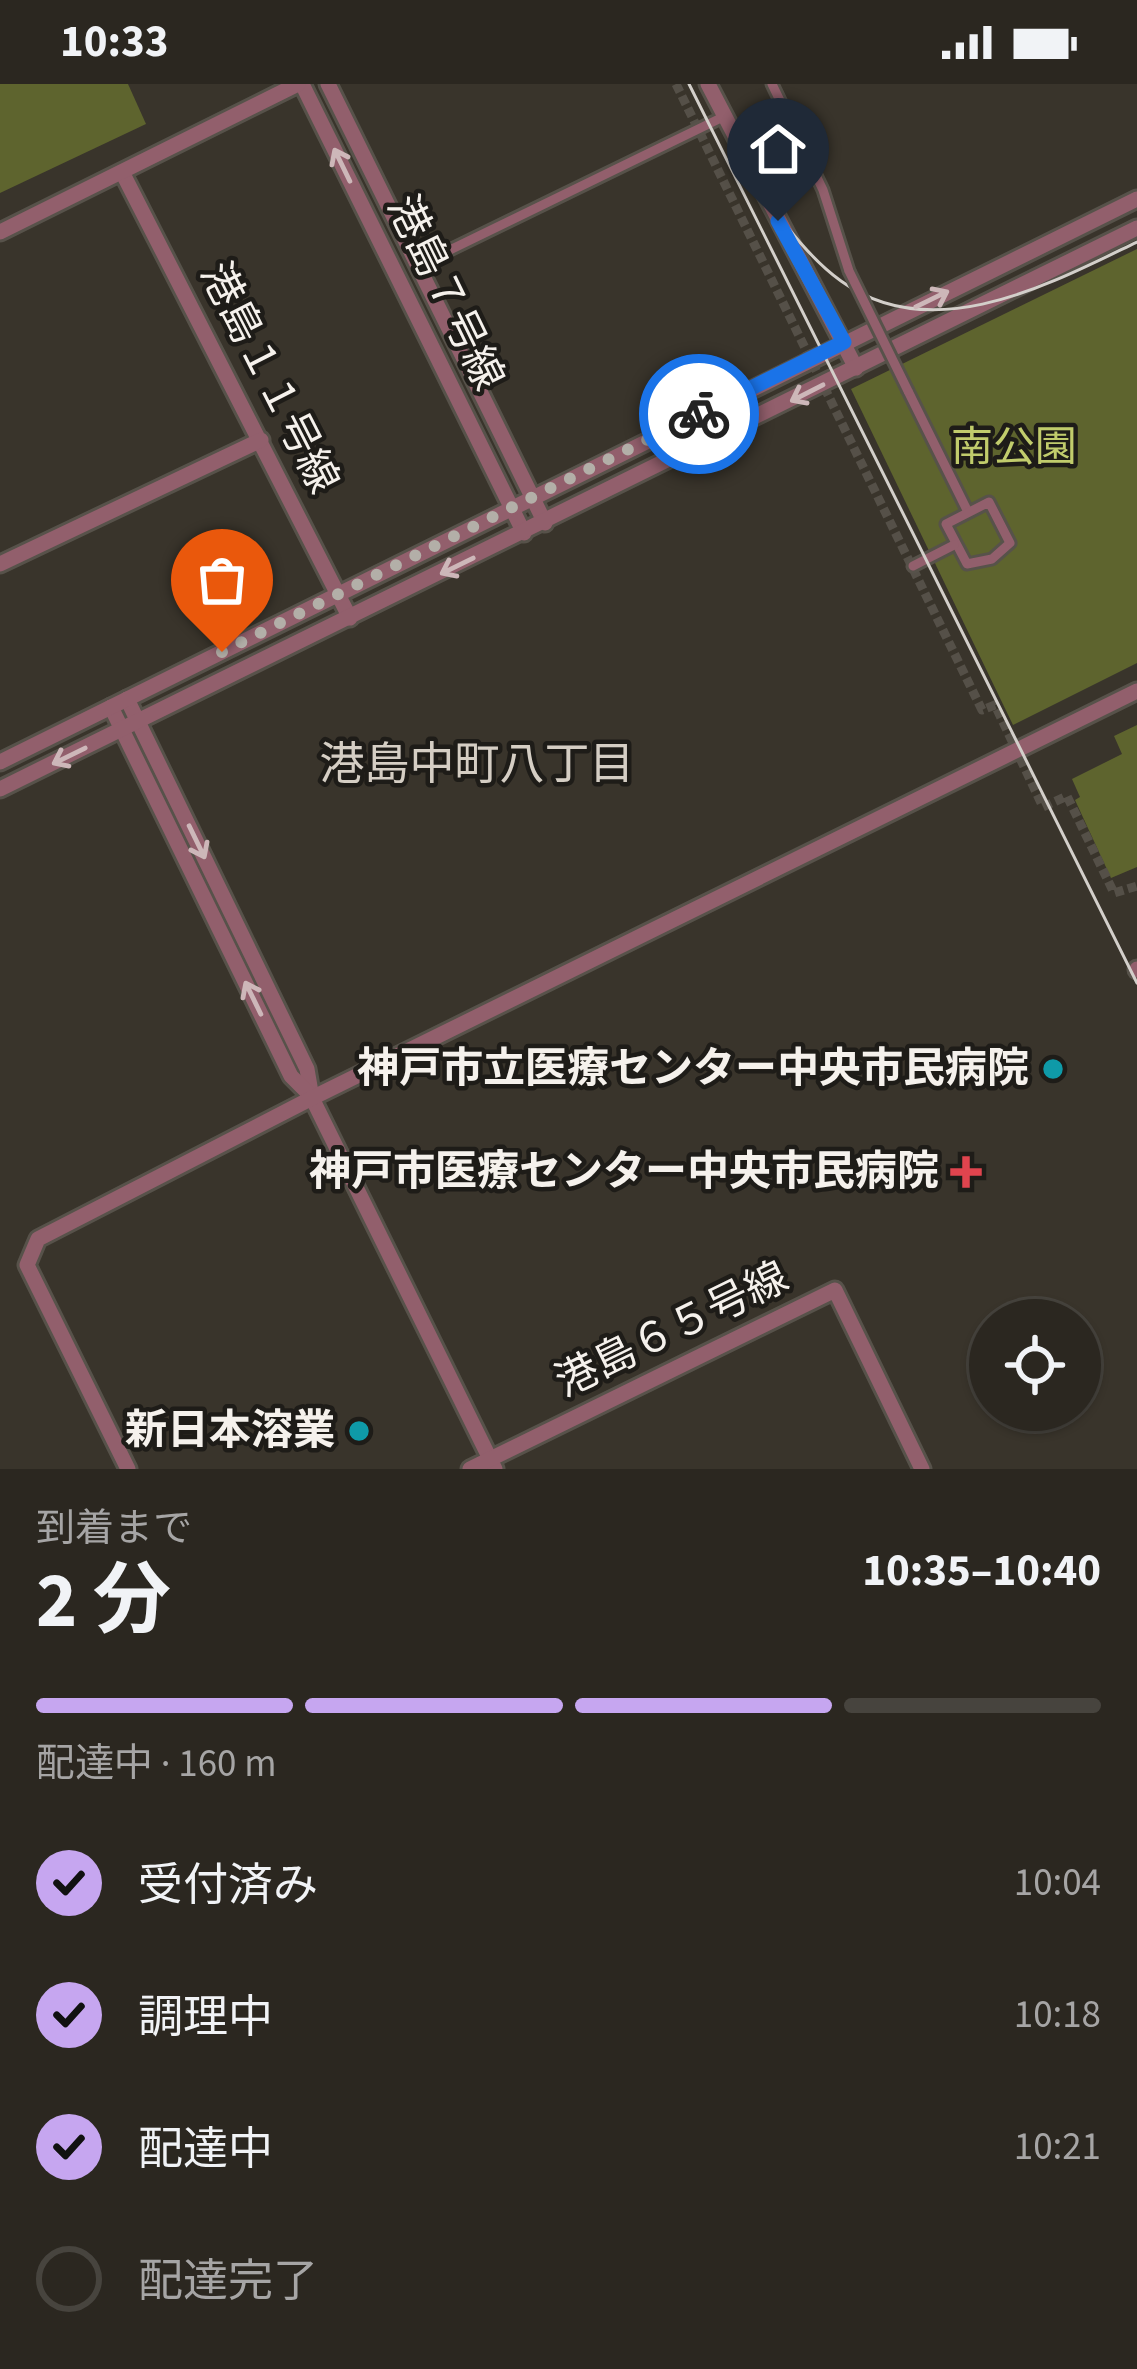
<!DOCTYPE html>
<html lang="ja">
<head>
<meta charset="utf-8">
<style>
	body { margin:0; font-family:"Source Sans 3","Noto Sans JP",sans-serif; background:#332f29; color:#f1f3f6; height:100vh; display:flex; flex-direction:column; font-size:45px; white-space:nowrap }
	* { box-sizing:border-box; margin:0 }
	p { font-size:39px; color:#a6a5a5 }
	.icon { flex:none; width:66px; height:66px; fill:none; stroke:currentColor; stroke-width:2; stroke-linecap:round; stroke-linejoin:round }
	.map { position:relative; height:1385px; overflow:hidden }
	.drawer { display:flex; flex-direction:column; background:#2b2720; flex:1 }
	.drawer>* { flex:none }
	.fabs { position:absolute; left:969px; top:1215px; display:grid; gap:24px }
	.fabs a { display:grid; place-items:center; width:132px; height:132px; border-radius:50%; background:#2b2720; box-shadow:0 3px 9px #0004,0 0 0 3px #47443e; font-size:60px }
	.pin { position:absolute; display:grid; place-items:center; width:102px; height:102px; color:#fff; margin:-123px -51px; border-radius:50% 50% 50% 0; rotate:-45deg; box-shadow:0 0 12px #0007 }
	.pin .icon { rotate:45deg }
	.courier { position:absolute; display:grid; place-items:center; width:120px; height:120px; margin:-60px; border:9px solid #1a73e8; border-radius:50%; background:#fff; color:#222; box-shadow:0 3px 15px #0007 }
	.headline em { font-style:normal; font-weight:700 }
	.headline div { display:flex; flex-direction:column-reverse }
	.headline { display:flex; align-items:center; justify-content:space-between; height:204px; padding:0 36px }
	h1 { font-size:78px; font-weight:700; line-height:90px }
	.bar { display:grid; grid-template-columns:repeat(4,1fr); gap:18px 12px; align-content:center; height:144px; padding:0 36px }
	.bar i { height:15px; border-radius:9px; background:#47443e }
	.bar .selected { background:#c6a6f0 }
	.bar p { grid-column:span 4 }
	ol { padding:0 36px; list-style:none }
	li { display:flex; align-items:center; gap:36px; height:132px }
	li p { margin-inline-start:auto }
	li .icon { padding:12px; border-radius:50%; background:#c6a6f0; color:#111; stroke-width:4 }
	li:last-child { color:#a6a5a5 }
	li i { width:66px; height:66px; border:6px solid #47443e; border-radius:50% }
	.status { display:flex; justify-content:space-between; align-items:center; height:84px; padding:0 60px; background:#2b2720; direction:ltr }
	.status svg { height:33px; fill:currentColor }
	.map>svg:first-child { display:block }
	.green { fill:#5e642e }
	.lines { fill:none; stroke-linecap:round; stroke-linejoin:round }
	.pedestrian-tunnel { stroke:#555048; stroke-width:9; stroke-dasharray:9 4.5; stroke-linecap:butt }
	.pedestrian-casing { stroke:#57524a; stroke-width:15 }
	.tertiary-casing { stroke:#57524a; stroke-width:21 }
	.pedestrian { stroke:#925f6c; stroke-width:9 }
	.tertiary { stroke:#925f6c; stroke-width:15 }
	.tram { stroke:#d3cfca; stroke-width:3 }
	.pedestrian-bridge-casing { stroke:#57524a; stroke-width:15; stroke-linecap:butt }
	.pedestrian-bridge { stroke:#925f6c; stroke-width:9 }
	.oneway { stroke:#cdb7b9 }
	.done { stroke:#b3afa8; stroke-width:12; stroke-dasharray:0 21.6 }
	.route { stroke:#1a73e8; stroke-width:15 }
	.culture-dot { fill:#0f9aa8; stroke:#1e1c18; stroke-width:4.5 }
	.health-dot { fill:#e0444e; stroke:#1e1c18; stroke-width:4.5 }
	.labels { text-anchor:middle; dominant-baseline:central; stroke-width:9; stroke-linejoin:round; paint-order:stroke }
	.street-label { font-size:42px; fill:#f5f1ec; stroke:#1e1c18 }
	.park-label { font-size:42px; fill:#c1cc6c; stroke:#1e1c18 }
	.poi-label { font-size:42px; font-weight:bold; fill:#f5f1ec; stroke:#1e1c18; text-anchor:end }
	.neighbourhood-label { font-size:45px; fill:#d5cec4; stroke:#1e1c18 }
</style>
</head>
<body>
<div class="status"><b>10:33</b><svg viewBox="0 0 49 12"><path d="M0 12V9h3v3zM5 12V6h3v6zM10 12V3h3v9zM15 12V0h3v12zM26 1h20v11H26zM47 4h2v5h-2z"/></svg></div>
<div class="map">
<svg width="1137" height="1385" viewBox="0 0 1137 1385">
	<rect width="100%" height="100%" fill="#39342b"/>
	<!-- green -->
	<g class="green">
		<polygon points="0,0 128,0 146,40 0,109"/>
		<polygon points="1137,165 1137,579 1013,641 851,305"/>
		<polygon points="1137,641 1137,783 1111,794 1075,716 1080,713 1072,695 1122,670 1114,652"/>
	</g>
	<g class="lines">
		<!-- pedestrian-tunnel -->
		<polyline class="pedestrian-tunnel" points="676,0 982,626 995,621 1043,723 1067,712 1114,809 1137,802"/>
		<defs>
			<g id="pedestrian">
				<polyline points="772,0 823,106 849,187"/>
				<polyline points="419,181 723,33"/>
				<polyline points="908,307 967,426"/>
				<polygon points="989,418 1010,459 992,475 967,480 946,440"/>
				<polyline points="913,482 954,461"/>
			</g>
			<g id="tertiary">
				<polyline points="302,0 524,449"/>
				<polyline points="328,0 545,439"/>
				<polyline points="708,0 856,284"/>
				<polyline points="122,88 350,534"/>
				<polyline points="0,148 298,0"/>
				<polyline points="0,480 261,356"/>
				<polyline points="127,615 307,985 312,1014 495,1385"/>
				<polyline points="111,623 291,992 310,1011"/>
				<polyline points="0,678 1137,115"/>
				<polyline points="0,705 1137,144"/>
				<polyline points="1137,885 1137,886"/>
				<polyline points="128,1385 27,1181 38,1155 312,1014 1137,607"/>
				<polyline points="470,1385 835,1206 922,1385"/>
			</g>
		</defs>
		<!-- pedestrian casing -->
		<use href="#pedestrian" class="pedestrian-casing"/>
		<!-- tertiary casing -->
		<use href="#tertiary" class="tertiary-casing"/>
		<!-- pedestrian -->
		<use href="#pedestrian" class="pedestrian"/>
		<!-- tertiary -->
		<use href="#tertiary" class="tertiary"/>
		<!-- tram -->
		<g class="tram">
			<polyline points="689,0 1137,899"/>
			<path d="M744,87C773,123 803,170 841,197C933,264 1052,199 1137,158"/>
		</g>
		<defs>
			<polyline id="pedestrian-bridge" points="849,187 908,307"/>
		</defs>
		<!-- pedestrian-bridge casing -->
		<use href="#pedestrian-bridge" class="pedestrian-bridge-casing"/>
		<!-- pedestrian-bridge -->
		<use href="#pedestrian-bridge" class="pedestrian-bridge"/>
	</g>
	<!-- one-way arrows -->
	<defs><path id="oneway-shaft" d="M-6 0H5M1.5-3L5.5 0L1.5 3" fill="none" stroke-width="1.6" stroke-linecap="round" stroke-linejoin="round" transform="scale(3)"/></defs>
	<g class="oneway">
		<use href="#oneway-shaft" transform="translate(342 81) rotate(-116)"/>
		<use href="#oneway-shaft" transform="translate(932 215) rotate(-26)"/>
		<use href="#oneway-shaft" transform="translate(807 309) rotate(153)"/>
		<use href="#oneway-shaft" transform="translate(457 482) rotate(154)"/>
		<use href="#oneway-shaft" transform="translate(69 672) rotate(154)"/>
		<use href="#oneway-shaft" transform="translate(197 758) rotate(64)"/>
		<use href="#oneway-shaft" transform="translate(253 914) rotate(-116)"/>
	</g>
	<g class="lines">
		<!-- done -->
		<polyline class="done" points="222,568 699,330"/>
		<!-- route -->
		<polyline class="route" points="699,330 844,258 778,137"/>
	</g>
	<!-- markers -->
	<g class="culture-dot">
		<circle cx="1053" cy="985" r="12"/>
		<circle cx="359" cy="1347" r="12"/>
	</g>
	<path class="health-dot" d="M960 1070h12v12h12v12h-12v12h-12v-12h-12v-12h12z"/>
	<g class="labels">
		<!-- street labels -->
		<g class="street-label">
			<text transform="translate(445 209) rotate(64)">港島７号線</text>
			<text transform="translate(269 294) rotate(63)">港島１１号線</text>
			<text transform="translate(672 1246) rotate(-26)">港島６５号線</text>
		</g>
		<!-- park labels -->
		<g class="park-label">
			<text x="1014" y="364">南公園</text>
		</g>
		<!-- poi labels -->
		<g class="poi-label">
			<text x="1029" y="985">神戸市立医療センター中央市民病院</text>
			<text x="939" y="1088">神戸市医療センター中央市民病院</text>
			<text x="335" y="1347">新日本溶業</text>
		</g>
		<!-- neighbourhood labels -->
		<g class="neighbourhood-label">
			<text x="477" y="681">港島中町八丁目</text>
		</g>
	</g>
</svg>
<div class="fabs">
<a><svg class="icon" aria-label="locate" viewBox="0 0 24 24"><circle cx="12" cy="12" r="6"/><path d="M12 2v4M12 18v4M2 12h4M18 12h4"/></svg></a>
</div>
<div class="pin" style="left:222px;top:568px;background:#ea580c"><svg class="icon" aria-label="bag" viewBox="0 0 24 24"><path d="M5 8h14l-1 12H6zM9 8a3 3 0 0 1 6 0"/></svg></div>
<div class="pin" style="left:778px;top:137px;background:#1f2937"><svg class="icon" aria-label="home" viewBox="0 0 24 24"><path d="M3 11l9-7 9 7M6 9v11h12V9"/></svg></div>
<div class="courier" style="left:699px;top:330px"><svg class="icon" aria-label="bike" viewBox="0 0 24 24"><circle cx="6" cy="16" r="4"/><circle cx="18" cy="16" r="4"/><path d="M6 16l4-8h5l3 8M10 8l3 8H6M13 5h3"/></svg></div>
</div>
<section class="drawer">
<div class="headline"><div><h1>2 分</h1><p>到着まで</p></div><em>10:35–10:40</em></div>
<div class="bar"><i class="selected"></i><i class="selected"></i><i class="selected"></i><i></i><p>配達中 · 160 m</p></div>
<ol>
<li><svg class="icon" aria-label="check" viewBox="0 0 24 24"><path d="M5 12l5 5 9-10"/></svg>受付済み<p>10:04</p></li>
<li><svg class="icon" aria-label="check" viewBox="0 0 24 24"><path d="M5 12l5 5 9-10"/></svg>調理中<p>10:18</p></li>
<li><svg class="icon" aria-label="check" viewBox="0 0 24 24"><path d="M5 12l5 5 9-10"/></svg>配達中<p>10:21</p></li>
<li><i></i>配達完了</li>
</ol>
</section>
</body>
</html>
